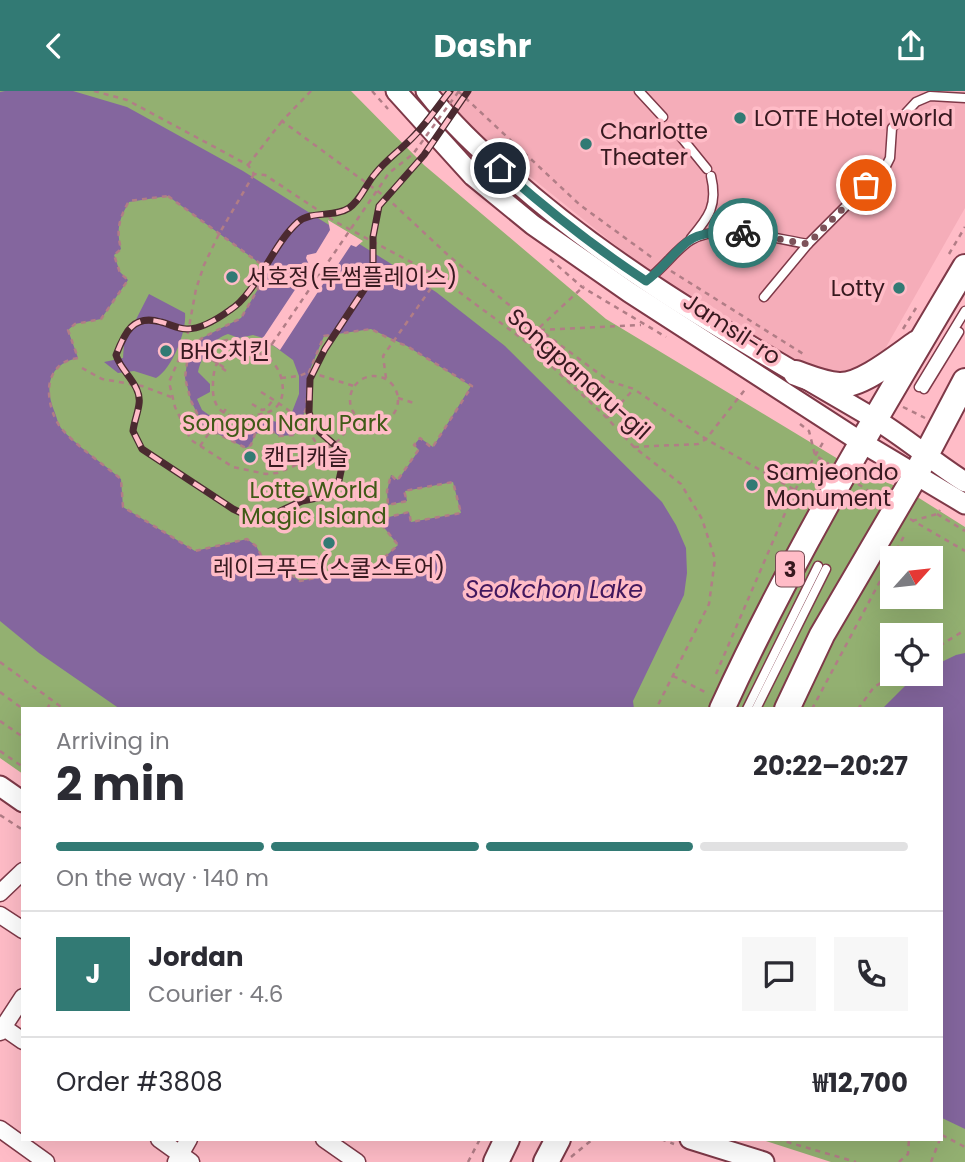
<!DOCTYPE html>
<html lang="en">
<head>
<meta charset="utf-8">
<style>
	body { margin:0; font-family:Poppins,"Noto Sans KR",sans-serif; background:#f7f7f7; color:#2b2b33; height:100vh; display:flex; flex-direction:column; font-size:26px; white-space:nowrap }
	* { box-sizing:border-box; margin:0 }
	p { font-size:23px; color:#7c7c81 }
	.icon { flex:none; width:38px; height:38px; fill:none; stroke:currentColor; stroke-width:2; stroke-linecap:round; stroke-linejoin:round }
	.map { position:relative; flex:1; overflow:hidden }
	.drawer { position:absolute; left:21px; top:616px; width:922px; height:434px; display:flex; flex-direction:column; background:#fff; border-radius:0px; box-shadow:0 7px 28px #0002 }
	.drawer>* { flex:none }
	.needle { width:46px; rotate:63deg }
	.tools { position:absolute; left:880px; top:455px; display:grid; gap:14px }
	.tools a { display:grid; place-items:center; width:63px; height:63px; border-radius:0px; background:#fff; box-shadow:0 7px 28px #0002; font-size:35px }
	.pin { position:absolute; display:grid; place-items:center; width:60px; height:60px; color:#fff; margin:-30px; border:4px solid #fff; border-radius:50%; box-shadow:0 2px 7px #0007 }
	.courier { position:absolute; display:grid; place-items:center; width:70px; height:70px; margin:-35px; border:5px solid #327a74; border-radius:50%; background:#fff; color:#222; box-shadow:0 2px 9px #0007 }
	.head em { font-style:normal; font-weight:700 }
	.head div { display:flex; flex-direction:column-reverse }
	.head { display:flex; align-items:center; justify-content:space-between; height:119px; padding:0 35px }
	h1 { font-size:46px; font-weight:700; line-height:52px }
	.bar { display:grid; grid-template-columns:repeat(4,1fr); gap:10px 7px; align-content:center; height:84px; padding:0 35px }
	.bar i { height:9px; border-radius:5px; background:#e1e1e2 }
	.bar .current { background:#327a74 }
	.bar p { grid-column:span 4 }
	.line { display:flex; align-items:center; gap:18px; padding:0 35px; border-top:2px solid #e1e1e2 }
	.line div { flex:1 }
	.round { display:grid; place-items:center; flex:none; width:74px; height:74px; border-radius:0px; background:#f7f7f7 }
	header { display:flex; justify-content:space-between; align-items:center; height:91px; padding:0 35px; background:#327a74; color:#fff; font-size:32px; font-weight:700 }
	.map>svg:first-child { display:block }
	.built { fill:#f5adb9 }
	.green { fill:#93b071; fill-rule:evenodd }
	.water { fill:#84669e; fill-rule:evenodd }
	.pier { fill:#ffbcc7 }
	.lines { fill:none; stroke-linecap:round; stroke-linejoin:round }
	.service-casing { stroke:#7e3948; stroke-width:11 }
	.minor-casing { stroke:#7e3948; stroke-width:19 }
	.tertiary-casing { stroke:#7e3948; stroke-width:23 }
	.primary-casing { stroke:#7e3948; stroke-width:28 }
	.path { stroke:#b17d86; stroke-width:2.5; stroke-dasharray:5 5; stroke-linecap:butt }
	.service { stroke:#fff; stroke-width:8 }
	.minor { stroke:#fff; stroke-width:16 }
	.tertiary { stroke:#fff; stroke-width:19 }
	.primary { stroke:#fff; stroke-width:24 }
	.rail-casing { stroke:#4b2a30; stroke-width:7 }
	.rail { stroke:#ffbcc7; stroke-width:4.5; stroke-dasharray:13; stroke-linecap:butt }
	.path-bridge { stroke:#b17d86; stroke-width:2.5; stroke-dasharray:5 5; stroke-linecap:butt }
	.done { stroke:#7d525a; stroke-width:7; stroke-dasharray:0 12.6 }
	.route { stroke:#327a74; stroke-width:9 }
	.poi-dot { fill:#327a74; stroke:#ffbcc7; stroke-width:2.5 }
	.labels { text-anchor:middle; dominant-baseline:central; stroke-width:7; stroke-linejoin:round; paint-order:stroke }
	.shield { fill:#ffbcc7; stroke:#734a51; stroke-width:2 }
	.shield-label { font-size:21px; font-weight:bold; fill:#37191f }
	.poi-label { font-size:23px; fill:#37191f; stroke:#ffbcc7; text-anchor:start }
	.street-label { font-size:23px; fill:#37191f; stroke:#ffbcc7 }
	.park-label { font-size:23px; fill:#405a17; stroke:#ffbcc7 }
	.water-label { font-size:24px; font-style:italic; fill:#42185e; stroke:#ffbcc7 }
</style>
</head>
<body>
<header><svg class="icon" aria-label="back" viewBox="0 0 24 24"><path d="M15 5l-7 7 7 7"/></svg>Dashr<svg class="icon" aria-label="share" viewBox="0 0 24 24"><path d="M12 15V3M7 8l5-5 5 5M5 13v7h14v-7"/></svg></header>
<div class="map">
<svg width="965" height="1071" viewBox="0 0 965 1071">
	<rect width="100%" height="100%" fill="#ffbcc7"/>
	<!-- built -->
	<polygon class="built" points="440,0 965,0 965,117 881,265 863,282 825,289 651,183 465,33"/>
	<!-- green -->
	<path class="green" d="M0,0H351L424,74L606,228L848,374L911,402L965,436V1071H831L760,1048H942V618H23V683L0,667ZM892,467H931V506H892ZM892,544H931V583H892Z"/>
	<!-- water -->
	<g class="water">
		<path d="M5,0H73L127,16L243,80L436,201L505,255L662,411L676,434L686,457L687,482L684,504L633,610L634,618H120L39,562L0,530V1ZM168,105L262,174L254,187L258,198L241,227L202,247L192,256L188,264L185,287L191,310L204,336L246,357L251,354L255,343L270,339L279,345L294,344L306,318L309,281L324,245L371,238L407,255L471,295L433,356L420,347L414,354L419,359L398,389L391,384L387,400L388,414L407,410L405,400L453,391L461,422L411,431L409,421L389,426L382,434L398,454L375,475L300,490L261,464L256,455L247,448L195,460L123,416L121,388C104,373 75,354 61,337C58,333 57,327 55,322C44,297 48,273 78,267L68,239L75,233L101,228L128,189L120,181L114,164L121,158C116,139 119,128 129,111ZM228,243L239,247L253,244L263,247L293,269L299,285V303L292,321L280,332L270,329L252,333L249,340L239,339L214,324H209L202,319L197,308L210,301V293L198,281C201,266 213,247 228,243Z"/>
		<path d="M149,203L185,222C187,240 172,278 156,287L134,280L118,282L104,271L123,267L124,252Z"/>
		<polygon points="965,562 965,1038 942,1027 942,618 882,618 916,584 931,583 931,576 956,564"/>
	</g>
	<!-- pier -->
	<polygon class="pier" points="328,129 363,150 356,156 351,154 337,175 340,179 338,186 331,189 327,187 280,259 263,247 310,176 306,167 307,164 316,162 330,139"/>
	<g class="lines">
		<defs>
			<g id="service">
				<polyline points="639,0 663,26"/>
				<polyline points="677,41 707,78"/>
				<path d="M691,147C709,126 718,114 711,85"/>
				<path d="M647,189C664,177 676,158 691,149C720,131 776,148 808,153"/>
				<polyline points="764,206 808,153 886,75 890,67 892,37 916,11 930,5 965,7"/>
				<polyline points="919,296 965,220"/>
				<polyline points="924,298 959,241"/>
				<polyline points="747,618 818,475"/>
				<polyline points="756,618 826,478"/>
			</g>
			<g id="minor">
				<polyline points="0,802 23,780"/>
				<polyline points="0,824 23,839"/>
				<polyline points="3,936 23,950"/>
				<polyline points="0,941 23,906"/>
				<polyline points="0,1038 46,1071"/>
				<polyline points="159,1048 191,1071"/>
				<polyline points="324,1048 357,1071"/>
				<polyline points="176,1071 189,1048"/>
			</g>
			<g id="tertiary">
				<polyline points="396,0 473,85 533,134 629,201 861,351 965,413"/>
				<path d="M426,0C450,31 478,57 507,83C617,182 747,253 873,327C905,346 933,371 965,391"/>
				<polyline points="0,695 23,711"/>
				<polyline points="690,1048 764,1071"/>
			</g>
			<g id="primary">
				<path d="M796,282C810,287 824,293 839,294C862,295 898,265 917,252"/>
				<path d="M722,618C792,465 879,321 965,176"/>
				<polyline points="787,618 822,544 915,385 965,290"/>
				<polyline points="496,1071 507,1048"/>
				<polyline points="546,1071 558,1048"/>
			</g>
		</defs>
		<!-- service casing -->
		<use href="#service" class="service-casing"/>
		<!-- minor casing -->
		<use href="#minor" class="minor-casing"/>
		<!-- tertiary casing -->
		<use href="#tertiary" class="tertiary-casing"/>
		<!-- primary casing -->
		<use href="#primary" class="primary-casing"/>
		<!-- path -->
		<g class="path">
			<polyline points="94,0 127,9 248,74 254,83 265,84 336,131 439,186 525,250 607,327 634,356 681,393 702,428 715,468 709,513 656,618"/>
			<polyline points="311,0 282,30 387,107 449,165 540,239 609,290 634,298 706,348 795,399"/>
			<polyline points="372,0 388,18"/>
			<polyline points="458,0 580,114 654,168"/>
			<polyline points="248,74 282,30"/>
			<polyline points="254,83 219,143 204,174 196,198 186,252 169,291 175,316 191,349 233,376 266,383 277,382 292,376 321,361 339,349 357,326"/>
			<path d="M168,105L262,174L254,187L258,198L241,227L202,247L192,256L188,264L185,287L191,310L204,336L246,357L251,354L255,343L270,339L279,345L294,344L306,318L309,281L324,245L371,238L394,250L407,255L472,295L432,357L420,347L414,354L419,358L397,390L391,384L387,400L388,414L407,410L404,400L453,391L461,422L411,431L409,421L389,426L382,434L398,454L375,475L300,490L261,464L256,455L247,448L195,460L123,416L121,388C104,374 74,353 61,337C51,324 45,300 52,285C58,273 66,269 78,267L68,239L75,233L101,228L128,189L120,182L114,164L121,158C116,139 119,128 129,110Z"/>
			<polyline points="949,163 965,136"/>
			<polyline points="550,168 582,196 666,246"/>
			<polyline points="671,180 805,264"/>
			<polyline points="903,238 916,217"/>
			<polyline points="540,239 641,234"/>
			<polyline points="525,250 584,195"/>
			<polyline points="186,252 228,279"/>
			<path d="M240,260C255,259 268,263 277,277C284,288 286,309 275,317C270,322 262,323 255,324C230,330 211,322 213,293C213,286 214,279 217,272L230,262Z"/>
			<polyline points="260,271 272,253"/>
			<polyline points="82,277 102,288 142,295 171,306"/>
			<circle cx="374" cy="309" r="24"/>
			<polyline points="281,287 299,285 309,281 354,295"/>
			<polyline points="386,287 383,265 439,186"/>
			<path d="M261,301C293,321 303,327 321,361"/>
			<polyline points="398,307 414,312"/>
			<polyline points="252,313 262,319 266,318 273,309"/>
			<polyline points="903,316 925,327"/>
			<polyline points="607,327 633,299"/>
			<polyline points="800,333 809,340 815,364 829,373"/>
			<polyline points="200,355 228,315"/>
			<polyline points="634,356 698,353 706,348 747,296"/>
			<polyline points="858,393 879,407"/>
			<polyline points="937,423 965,440"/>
			<polyline points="910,428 965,460"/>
			<polyline points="912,430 937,423 940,419"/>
			<polyline points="931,560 965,539"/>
			<polyline points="0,571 64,618"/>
			<polyline points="716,583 795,399 825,348"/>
			<polyline points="673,585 707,602"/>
			<polyline points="0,601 23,618"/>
			<polyline points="47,618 52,609"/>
			<polyline points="812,618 904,445"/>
			<polyline points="858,618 874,596 896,583"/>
			<polyline points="0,630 23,646"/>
			<polyline points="0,660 23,676"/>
			<polyline points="0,724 23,739"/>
			<polyline points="942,1044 965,1056"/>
			<polyline points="661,1048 674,1053"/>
			<polyline points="777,1048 856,1071"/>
			<polyline points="571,1066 593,1048"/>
			<polyline points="468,1071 480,1048"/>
			<polyline points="899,1071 908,1063 909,1048"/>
			<polyline points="931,1071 940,1048"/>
		</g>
		<!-- service -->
		<use href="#service" class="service"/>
		<!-- minor -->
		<use href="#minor" class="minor"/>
		<!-- tertiary -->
		<use href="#tertiary" class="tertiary"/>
		<!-- primary -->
		<use href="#primary" class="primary"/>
		<defs>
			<path id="rail" d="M450,0C437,16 425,35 409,50C398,61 385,70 375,83C366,93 361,109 349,117C334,127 312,119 298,131C272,154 257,202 230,219C219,227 201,238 187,238C177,238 170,233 161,231C133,223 125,241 116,264C121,281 142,294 139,313C138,322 134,331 133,340L142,358L233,418L252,427H265L302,410L322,406L338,394L343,371L337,356L313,335L309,321L310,288L325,258L371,188L373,181V146L379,115L424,64L468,0"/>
		</defs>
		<!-- rail casing -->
		<use href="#rail" class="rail-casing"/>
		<!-- rail -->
		<use href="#rail" class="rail"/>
		<!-- path-bridge -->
		<g class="path-bridge">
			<polyline points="272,253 389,82 413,63 459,0"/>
			<path d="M226,280L219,275L213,266L216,254C226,246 237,247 240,260"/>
		</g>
	</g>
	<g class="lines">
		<!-- done -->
		<polyline class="done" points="743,142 808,153 866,94"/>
		<!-- route -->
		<path class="route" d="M500,77C546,118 594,156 646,190C662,179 672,163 687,151C700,140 726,140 743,142"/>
	</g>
	<!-- markers -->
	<g class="poi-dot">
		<circle cx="740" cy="27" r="7"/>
		<circle cx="586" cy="53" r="7"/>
		<circle cx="232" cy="186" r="7"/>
		<circle cx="899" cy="197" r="7"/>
		<circle cx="166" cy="260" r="7"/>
		<circle cx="250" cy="366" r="7"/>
		<circle cx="752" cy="394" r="7"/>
		<circle cx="329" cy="452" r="7"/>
	</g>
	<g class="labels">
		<!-- shield labels -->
		<rect class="shield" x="776" y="460.5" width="28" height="35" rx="5"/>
		<g class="shield-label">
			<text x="790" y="478">3</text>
		</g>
		<!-- poi labels -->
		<g class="poi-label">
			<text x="754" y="27">LOTTE Hotel world</text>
			<text x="600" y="40">Charlotte<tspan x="600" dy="26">Theater</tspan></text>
			<text x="246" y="186">서호정(투썸플레이스)</text>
			<text x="885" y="197" text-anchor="end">Lotty</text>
			<text x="180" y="260">BHC치킨</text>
			<text x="264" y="366">캔디캐슬</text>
			<text x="766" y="381">Samjeondo<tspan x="766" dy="26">Monument</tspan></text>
			<text x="329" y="477" text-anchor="middle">레이크푸드(스쿨스토어)</text>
		</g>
		<!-- street labels -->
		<g class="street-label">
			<text transform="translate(732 238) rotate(33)">Jamsil-ro</text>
			<text transform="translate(579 283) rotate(42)">Songpanaru-gil</text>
		</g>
		<!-- park labels -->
		<g class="park-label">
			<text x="285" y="332">Songpa Naru Park</text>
			<text x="314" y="399">Lotte World<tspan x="314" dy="26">Magic Island</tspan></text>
		</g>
		<!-- water labels -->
		<g class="water-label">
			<text x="554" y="498">Seokchon Lake</text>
		</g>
	</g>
</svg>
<div class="tools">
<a><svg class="needle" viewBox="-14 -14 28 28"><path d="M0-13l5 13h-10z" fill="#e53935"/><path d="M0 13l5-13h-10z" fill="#7c7c81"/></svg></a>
<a><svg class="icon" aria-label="locate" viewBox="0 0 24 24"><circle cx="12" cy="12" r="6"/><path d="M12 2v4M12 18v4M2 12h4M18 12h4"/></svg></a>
</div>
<div class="pin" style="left:866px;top:94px;background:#ea580c"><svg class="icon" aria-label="bag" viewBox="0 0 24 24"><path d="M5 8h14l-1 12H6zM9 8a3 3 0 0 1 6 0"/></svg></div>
<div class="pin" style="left:500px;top:77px;background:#1f2937"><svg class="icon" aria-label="home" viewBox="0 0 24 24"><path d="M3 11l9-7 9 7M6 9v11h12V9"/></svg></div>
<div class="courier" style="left:743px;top:142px"><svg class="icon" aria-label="bike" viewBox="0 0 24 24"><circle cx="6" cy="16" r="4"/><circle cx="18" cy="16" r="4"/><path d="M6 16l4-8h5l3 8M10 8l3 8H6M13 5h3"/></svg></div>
<section class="drawer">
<div class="head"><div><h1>2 min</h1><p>Arriving in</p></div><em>20:22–20:27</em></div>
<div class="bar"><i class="current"></i><i class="current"></i><i class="current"></i><i></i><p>On the way · 140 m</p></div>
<div class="line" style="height:126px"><b class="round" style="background:#327a74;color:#fff">J</b><div><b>Jordan</b><p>Courier · 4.6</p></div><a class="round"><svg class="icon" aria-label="chat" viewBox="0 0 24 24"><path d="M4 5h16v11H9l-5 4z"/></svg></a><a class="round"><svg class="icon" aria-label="phone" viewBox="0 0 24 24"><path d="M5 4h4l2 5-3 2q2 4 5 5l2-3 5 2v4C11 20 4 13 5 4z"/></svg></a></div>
<div class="line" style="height:91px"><div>Order #3808</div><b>₩12,700</b></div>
</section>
</div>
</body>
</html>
